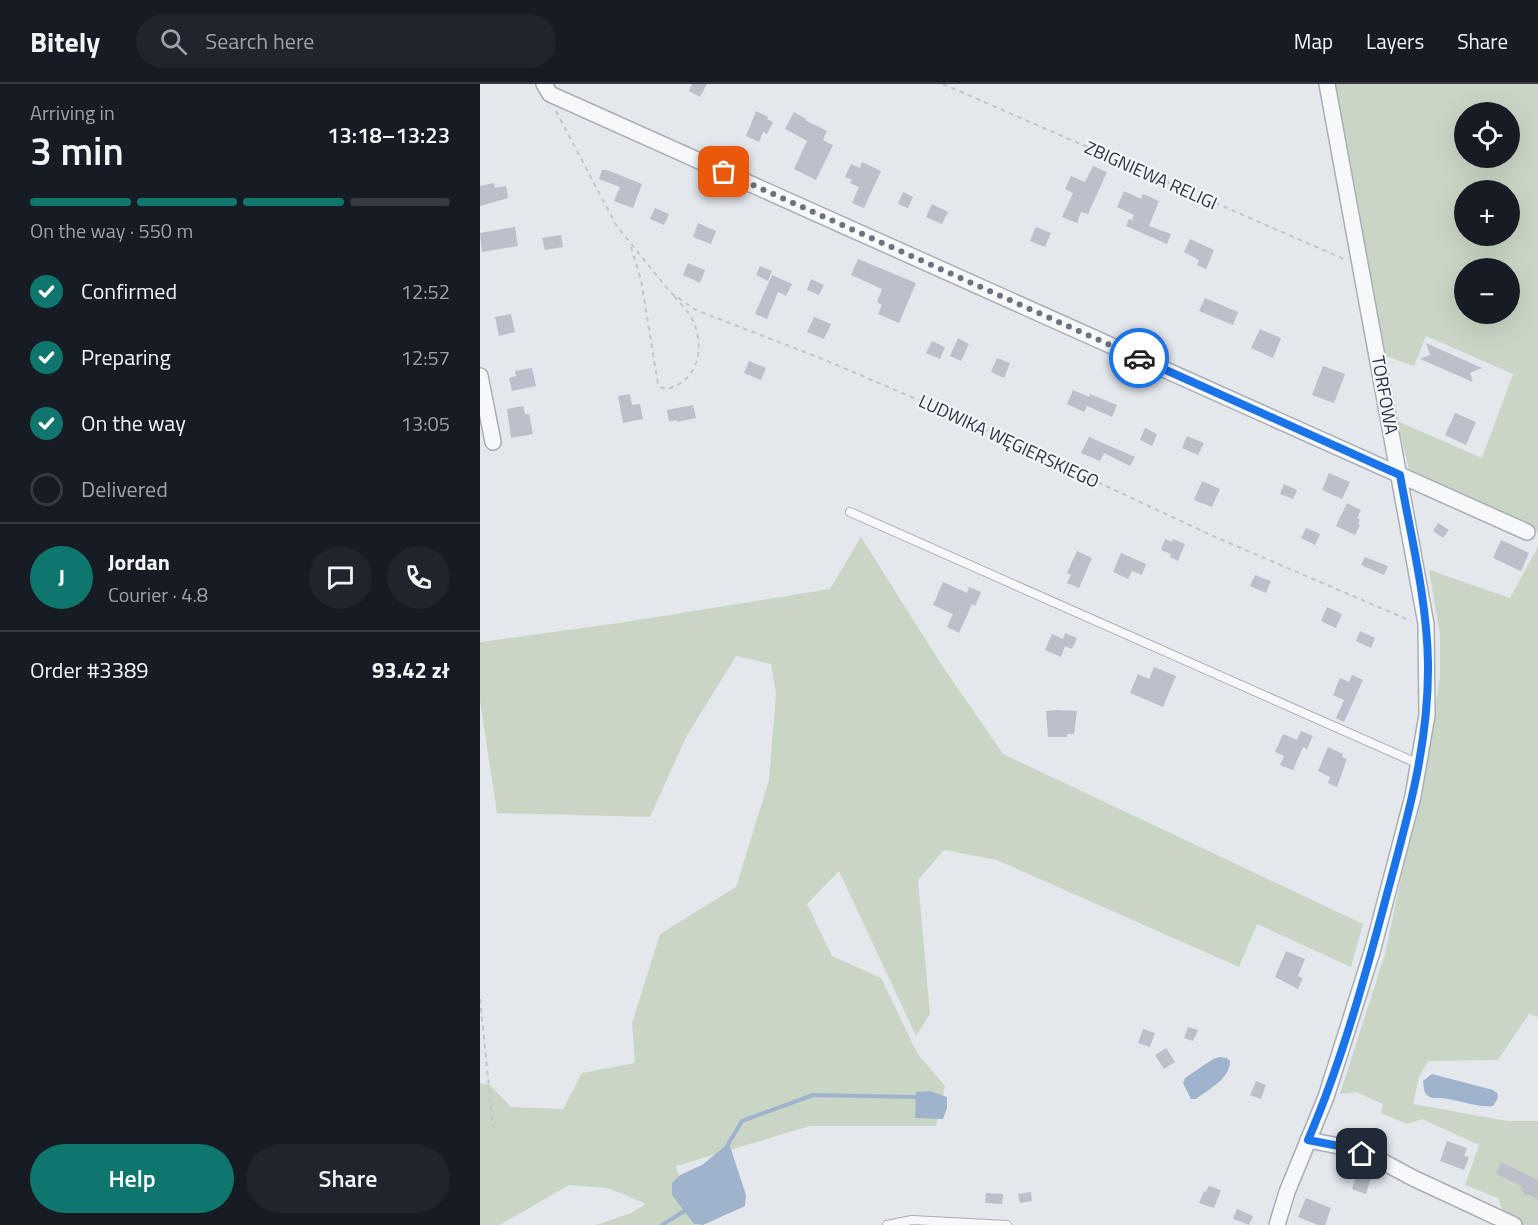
<!DOCTYPE html>
<html lang="en">
<head>
<meta charset="utf-8">
<style>
	body { margin:0; font-family:"Titillium Web",sans-serif; background:#20242c; color:#f1f3f6; height:100vh; display:flex; flex-direction:column; font-size:22px; white-space:nowrap }
	* { box-sizing:border-box; margin:0 }
	p { font-size:20px; color:#9ea1a6 }
	.icon { flex:none; width:33px; height:33px; fill:none; stroke:currentColor; stroke-width:2; stroke-linecap:round; stroke-linejoin:round }
	.map { position:relative; flex:1; overflow:hidden }
	.drawer { display:flex; flex-direction:column; background:#171b24; width:480px }
	.drawer>* { flex:none }
	.controls { position:absolute; left:974px; top:18px; display:grid; gap:12px }
	.controls a { display:grid; place-items:center; width:66px; height:66px; border-radius:50%; background:#171b24; box-shadow:0 6px 24px #0002; font-size:30px }
	.pin { position:absolute; display:grid; place-items:center; width:51px; height:51px; color:#fff; margin:-26px; border-radius:12px; box-shadow:0 3px 9px #0006 }
	.courier { position:absolute; display:grid; place-items:center; width:60px; height:60px; margin:-30px; border:4px solid #1a73e8; border-radius:50%; background:#fff; color:#222; box-shadow:0 2px 8px #0007 }
	.summary em { font-style:normal; font-weight:600 }
	.summary div { display:flex; flex-direction:column-reverse }
	.summary { display:flex; align-items:center; justify-content:space-between; height:102px; padding:0 30px }
	h1 { font-size:39px; font-weight:600; line-height:45px }
	.bar { display:grid; grid-template-columns:repeat(4,1fr); gap:9px 6px; align-content:center; height:72px; padding:0 30px }
	.bar i { height:8px; border-radius:4px; background:#363941 }
	.bar .current { background:#0f766e }
	.bar p { grid-column:span 4 }
	.line { display:flex; align-items:center; gap:15px; padding:0 30px; border-top:2px solid #363941 }
	.line div { flex:1 }
	.round { display:grid; place-items:center; flex:none; width:63px; height:63px; border-radius:32px; background:#20242c }
	ol { padding:0 30px; list-style:none }
	li { display:flex; align-items:center; gap:18px; height:66px }
	li p { margin-inline-start:auto }
	li .icon { padding:6px; border-radius:50%; background:#0f766e; color:#fff; stroke-width:4 }
	li:last-child { color:#9ea1a6 }
	li i { width:33px; height:33px; border:3px solid #363941; border-radius:50% }
	.action { display:flex; gap:12px; margin-top:auto; padding:12px 30px }
	.action a { flex:1; height:69px; border-radius:36px; background:#0f766e; color:#fff; font-size:24px; font-weight:600; line-height:69px; text-align:center }
	.action a+a { background:#20242c; color:#f1f3f6 }
	header { display:flex; align-items:center; gap:36px; box-sizing:border-box; height:84px; padding:0 30px; background:#171b24; border-bottom:2px solid #363941 }
	header strong { font-size:28px }
	nav { display:flex; gap:33px; margin-inline-start:auto; font-size:21px }
	.search { width:420px; height:54px; background:#20242c; display:flex; align-items:center; gap:15px; box-sizing:border-box; padding:0 21px; border-radius:33px; color:#9ea1a6; font-size:22px }
	main { display:flex; flex:1; min-height:0 }
	.map>svg:first-child { display:block }
	.green { fill:#c9d6c5; fill-rule:evenodd }
	.water { fill:#9fb4cc }
	.lines { fill:none; stroke-linecap:round; stroke-linejoin:round }
	.stream { stroke:#9fb4cc; stroke-width:4 }
	.building { fill:#bbc0ca }
	.lane-casing { stroke:#a9aeb7; stroke-width:10 }
	.street-casing { stroke:#a9aeb7; stroke-width:18 }
	.path { stroke:#c2c5cb; stroke-width:2; stroke-dasharray:4.5 4.5; stroke-linecap:butt }
	.lane { stroke:#f7f8fa; stroke-width:8 }
	.street { stroke:#f7f8fa; stroke-width:15 }
	.done { stroke:#6c737f; stroke-width:6; stroke-dasharray:0 10.8 }
	.route { stroke:#1a73e8; stroke-width:8 }
	.labels { text-anchor:middle; dominant-baseline:central; stroke-width:4.5; stroke-linejoin:round; paint-order:stroke }
	.street-label { font-size:18px; fill:#2b3445; stroke:#f4f6f9 }
</style>
</head>
<body>
<header>
<strong>Bitely</strong>
<div class="search"><svg class="icon" aria-label="search" viewBox="0 0 24 24"><circle cx="10" cy="10" r="6"/><path d="M15 15l6 6"/></svg>Search here</div>
<nav><a>Map</a><a>Layers</a><a>Share</a></nav>
</header>
<main>
<section class="drawer">
<div class="summary"><div><h1>3 min</h1><p>Arriving in</p></div><em>13:18–13:23</em></div>
<div class="bar"><i class="current"></i><i class="current"></i><i class="current"></i><i></i><p>On the way · 550 m</p></div>
<ol>
<li><svg class="icon" aria-label="check" viewBox="0 0 24 24"><path d="M5 12l5 5 9-10"/></svg>Confirmed<p>12:52</p></li>
<li><svg class="icon" aria-label="check" viewBox="0 0 24 24"><path d="M5 12l5 5 9-10"/></svg>Preparing<p>12:57</p></li>
<li><svg class="icon" aria-label="check" viewBox="0 0 24 24"><path d="M5 12l5 5 9-10"/></svg>On the way<p>13:05</p></li>
<li><i></i>Delivered</li>
</ol>
<div class="line" style="height:108px"><b class="round" style="background:#0f766e;color:#fff">J</b><div><b>Jordan</b><p>Courier · 4.8</p></div><a class="round"><svg class="icon" aria-label="chat" viewBox="0 0 24 24"><path d="M4 5h16v11H9l-5 4z"/></svg></a><a class="round"><svg class="icon" aria-label="phone" viewBox="0 0 24 24"><path d="M5 4h4l2 5-3 2q2 4 5 5l2-3 5 2v4C11 20 4 13 5 4z"/></svg></a></div>
<div class="line" style="height:78px"><div>Order #3389</div><b>93.42 zł</b></div>
<div class="action"><a>Help</a><a>Share</a></div>
</section>
<div class="map">
<svg width="1058" height="1141" viewBox="0 0 1058 1141">
	<rect width="100%" height="100%" fill="#e4e7ec"/>
	<!-- green -->
	<g class="green">
		<path d="M856,0H1058V448L930,389L917,337L1002,374L1033,290L946,252L934,282L903,271ZM984,28H1029V74H984ZM984,106H1029V152H984ZM984,184H1029V230H984Z"/>
		<polygon points="381,453 461,580 523,670 883,840 871,883 777,840 759,883 517,776 464,766 438,796 450,930 436,952 359,787 327,820 352,872 401,894 437,969 465,1002 456,1042 330,1042 196,1082 215,1141 116,1141 151,1129 166,1120 128,1104 89,1101 20,1141 0,1141 0,999 10,1001 31,1023 83,1025 102,989 155,979 152,939 180,850 256,803 289,696 296,610 291,580 256,572 206,653 170,733 17,729 0,617 0,558 139,539 350,505"/>
		<polygon points="1058,463 1058,933 1049,930 1018,976 948,977 939,993 933,1020 1027,1037 1058,1037 1058,1141 1015,1141 1022,1125 1018,1114 985,1101 999,1061 942,1035 927,1040 901,1029 903,1020 876,1008 860,1010 905,870 949,662 960,592 960,550 949,486 1030,514"/>
	</g>
	<!-- water -->
	<g class="water">
		<path d="M740,973L747,974L750,977C750,995 729,1005 716,1015H711L703,999L705,994L733,975Z"/>
		<path d="M952,990L1013,1006L1017,1009L1018,1014L1013,1022C996,1024 978,1015 960,1014C955,1014 951,1015 947,1011C943,1007 944,1002 943,997Z"/>
		<polygon points="450,1007 467,1013 467,1024 463,1035 435,1034 436,1008"/>
		<polygon points="249,1059 266,1111 265,1122 223,1141 214,1140 192,1111 192,1099 200,1091 222,1081"/>
	</g>
	<g class="lines">
		<!-- stream -->
		<g class="stream">
			<polyline points="247,1062 262,1037 333,1011 435,1013"/>
			<polyline points="182,1141 206,1126"/>
		</g>
	</g>
	<!-- building -->
	<g class="building">
		<polygon points="212,0 227,0 220,13 209,7"/>
		<polygon points="276,27 288,33 287,35 293,38 287,50 283,48 279,58 266,52"/>
		<polygon points="314,28 326,35 325,36 347,47 343,56 353,61 336,96 314,85 327,57 305,45"/>
		<polygon points="382,78 401,87 384,124 372,119 379,103 370,99 372,96 365,93 371,80 380,84"/>
		<polygon points="613,82 627,88 608,130 601,128 597,139 582,133 593,109 585,105 591,92 605,98"/>
		<polygon points="122,86 127,86 162,100 153,124 134,117 140,103 119,95"/>
		<polygon points="14,99 15,104 26,102 28,114 0,122 0,102"/>
		<polygon points="644,107 661,115 663,110 679,117 669,142 691,150 687,160 646,142 649,135 652,136 654,131 637,123"/>
		<polygon points="423,108 433,113 428,124 418,120"/>
		<polygon points="452,120 468,128 462,140 446,133"/>
		<polygon points="175,124 189,130 184,141 170,135"/>
		<polygon points="218,139 236,147 231,160 213,153"/>
		<polygon points="35,143 38,162 2,168 0,149"/>
		<polygon points="556,143 571,149 565,163 550,157"/>
		<polygon points="81,151 83,163 65,166 62,154"/>
		<polygon points="710,155 734,166 726,185 717,181 719,176 704,168"/>
		<polygon points="378,175 436,199 419,239 398,230 402,221 397,218 402,205 371,191"/>
		<polygon points="208,179 225,186 220,199 203,191"/>
		<polygon points="280,182 292,187 288,197 276,191"/>
		<polygon points="292,191 312,200 306,212 298,208 287,235 275,230"/>
		<polygon points="331,195 344,201 339,211 327,206"/>
		<polygon points="725,214 758,228 753,241 719,227"/>
		<polygon points="31,230 35,248 19,252 15,233"/>
		<polygon points="334,233 351,240 344,255 327,248"/>
		<polygon points="780,245 801,254 793,274 771,264"/>
		<polygon points="478,254 489,260 481,277 470,272"/>
		<polygon points="452,257 465,263 460,275 446,269"/>
		<polygon points="946,259 1002,284 990,289 993,298 940,275 950,271"/>
		<polygon points="517,274 530,279 524,294 511,288"/>
		<polygon points="269,277 286,284 281,296 264,289"/>
		<polygon points="843,282 865,290 854,319 832,311"/>
		<polygon points="52,284 56,302 32,307 29,294 36,292 35,287"/>
		<polygon points="593,306 609,313 610,310 637,321 632,333 607,322 604,328 587,320"/>
		<polygon points="150,310 152,321 160,320 163,335 143,339 138,312"/>
		<polygon points="213,321 216,334 197,338 197,336 189,337 187,326"/>
		<polygon points="43,322 45,330 49,330 53,350 31,354 27,325"/>
		<polygon points="975,329 996,338 986,361 965,351"/>
		<polygon points="665,344 677,350 672,362 660,356"/>
		<polygon points="707,352 724,359 718,371 702,364"/>
		<polygon points="609,353 655,373 650,382 624,369 620,377 601,369"/>
		<polygon points="849,389 870,398 862,415 842,406"/>
		<polygon points="722,397 740,405 732,423 714,416"/>
		<polygon points="804,400 817,406 813,415 800,410"/>
		<polygon points="867,419 881,426 877,434 880,436 878,440 880,441 875,451 856,442"/>
		<polygon points="958,439 969,446 963,454 953,447"/>
		<polygon points="826,444 840,450 835,461 821,454"/>
		<polygon points="685,455 692,458 693,455 705,460 698,477 690,473 691,470 681,466"/>
		<polygon points="1021,456 1049,469 1041,487 1013,474"/>
		<polygon points="597,467 612,474 599,504 587,499 591,491 587,489"/>
		<polygon points="641,469 666,480 662,491 652,487 648,495 633,488"/>
		<polygon points="885,473 908,482 904,491 881,481"/>
		<polygon points="775,491 791,497 786,509 770,502"/>
		<polygon points="463,498 487,509 489,503 501,508 495,522 492,520 479,549 467,543 473,530 453,521"/>
		<polygon points="847,523 862,530 856,544 841,537"/>
		<polygon points="880,547 895,554 891,564 876,557"/>
		<polygon points="585,549 597,554 592,565 585,562 581,573 565,566 572,550 583,555"/>
		<polygon points="674,583 696,592 683,623 650,609 658,590 669,595"/>
		<polygon points="872,591 883,596 864,638 856,634 864,616 853,611 860,594 869,598"/>
		<polygon points="578,626 597,627 594,650 587,650 587,653 568,653 566,627"/>
		<polygon points="821,647 833,652 827,665 823,663 813,686 800,681 804,672 795,668 803,650 817,656"/>
		<polygon points="848,663 863,670 862,673 867,675 857,703 848,699 850,693 838,687"/>
		<polygon points="806,867 825,875 818,892 823,894 818,905 795,893"/>
		<polygon points="708,943 718,946 713,957 704,954"/>
		<polygon points="663,945 675,949 670,963 658,959"/>
		<polygon points="686,964 695,978 684,985 675,971"/>
		<polygon points="776,997 786,1001 781,1015 770,1011"/>
		<polygon points="967,1057 987,1064 984,1072 989,1073 984,1086 960,1077"/>
		<polygon points="1021,1078 1058,1096 1058,1115 1049,1111 1045,1112 1043,1108 1040,1106 1042,1102 1016,1090"/>
		<polygon points="877,1089 891,1094 886,1110 872,1105"/>
		<polygon points="729,1102 741,1106 734,1124 719,1119 724,1107 726,1108"/>
		<polygon points="551,1108 552,1117 540,1119 538,1110"/>
		<polygon points="506,1109 523,1110 522,1120 505,1119"/>
		<polygon points="826,1114 851,1124 845,1141 838,1141 818,1133"/>
		<polygon points="757,1125 773,1132 769,1141 753,1135"/>
	</g>
	<g class="lines">
		<defs>
			<g id="lane">
				<polyline points="370,428 939,680"/>
				<polyline points="407,1141 432,1136 527,1141"/>
			</g>
			<g id="street">
				<polyline points="64,0 70,10 1047,448"/>
				<polyline points="0,292 13,358"/>
				<polyline points="828,1056 869,1064 896,1074 933,1094 1034,1141"/>
				<polyline points="797,1141 807,1108 846,1013 892,868 933,712 947,631 946,540 847,0"/>
			</g>
		</defs>
		<!-- lane casing -->
		<use href="#lane" class="lane-casing"/>
		<!-- street casing -->
		<use href="#street" class="street-casing"/>
		<!-- path -->
		<g class="path">
			<polyline points="463,0 866,176"/>
			<polyline points="76,27 136,141 191,209 216,226 345,276 476,332 733,452 931,537"/>
			<path d="M151,163L161,196L178,300L180,303L187,305C217,297 225,267 214,239C210,229 201,220 194,212"/>
			<polyline points="0,915 13,1043"/>
		</g>
		<!-- lane -->
		<use href="#lane" class="lane"/>
		<!-- street -->
		<use href="#street" class="street"/>
	</g>
	<g class="lines">
		<!-- done -->
		<polyline class="done" points="244,88 659,274"/>
		<!-- route -->
		<path class="route" d="M659,274L920,391C931,453 947,516 948,579C949,660 928,732 907,810C885,893 862,977 828,1056L869,1064L882,1070"/>
	</g>
	<g class="labels">
		<!-- street labels -->
		<g class="street-label">
			<text transform="translate(671 91) rotate(24)">ZBIGNIEWA RELIGI</text>
			<text transform="translate(905 311) rotate(80)">TORFOWA</text>
			<text transform="translate(529 357) rotate(25)">LUDWIKA WĘGIERSKIEGO</text>
		</g>
	</g>
</svg>
<div class="controls">
<a><svg class="icon" aria-label="locate" viewBox="0 0 24 24"><circle cx="12" cy="12" r="6"/><path d="M12 2v4M12 18v4M2 12h4M18 12h4"/></svg></a>
<a>+</a>
<a>−</a>
</div>
<div class="pin" style="left:244px;top:88px;background:#ea580c"><svg class="icon" aria-label="bag" viewBox="0 0 24 24"><path d="M5 8h14l-1 12H6zM9 8a3 3 0 0 1 6 0"/></svg></div>
<div class="pin" style="left:882px;top:1070px;background:#1f2937"><svg class="icon" aria-label="home" viewBox="0 0 24 24"><path d="M3 11l9-7 9 7M6 9v11h12V9"/></svg></div>
<div class="courier" style="left:659px;top:274px"><svg class="icon" aria-label="car" viewBox="0 0 24 24"><path d="M5 17H2v-5l4-1 3-4h7l3 4 3 1v5h-3M9 17h6M6 11h13"/><circle cx="7" cy="17" r="2"/><circle cx="17" cy="17" r="2"/></svg></div>
</div>
</main>
</body>
</html>
